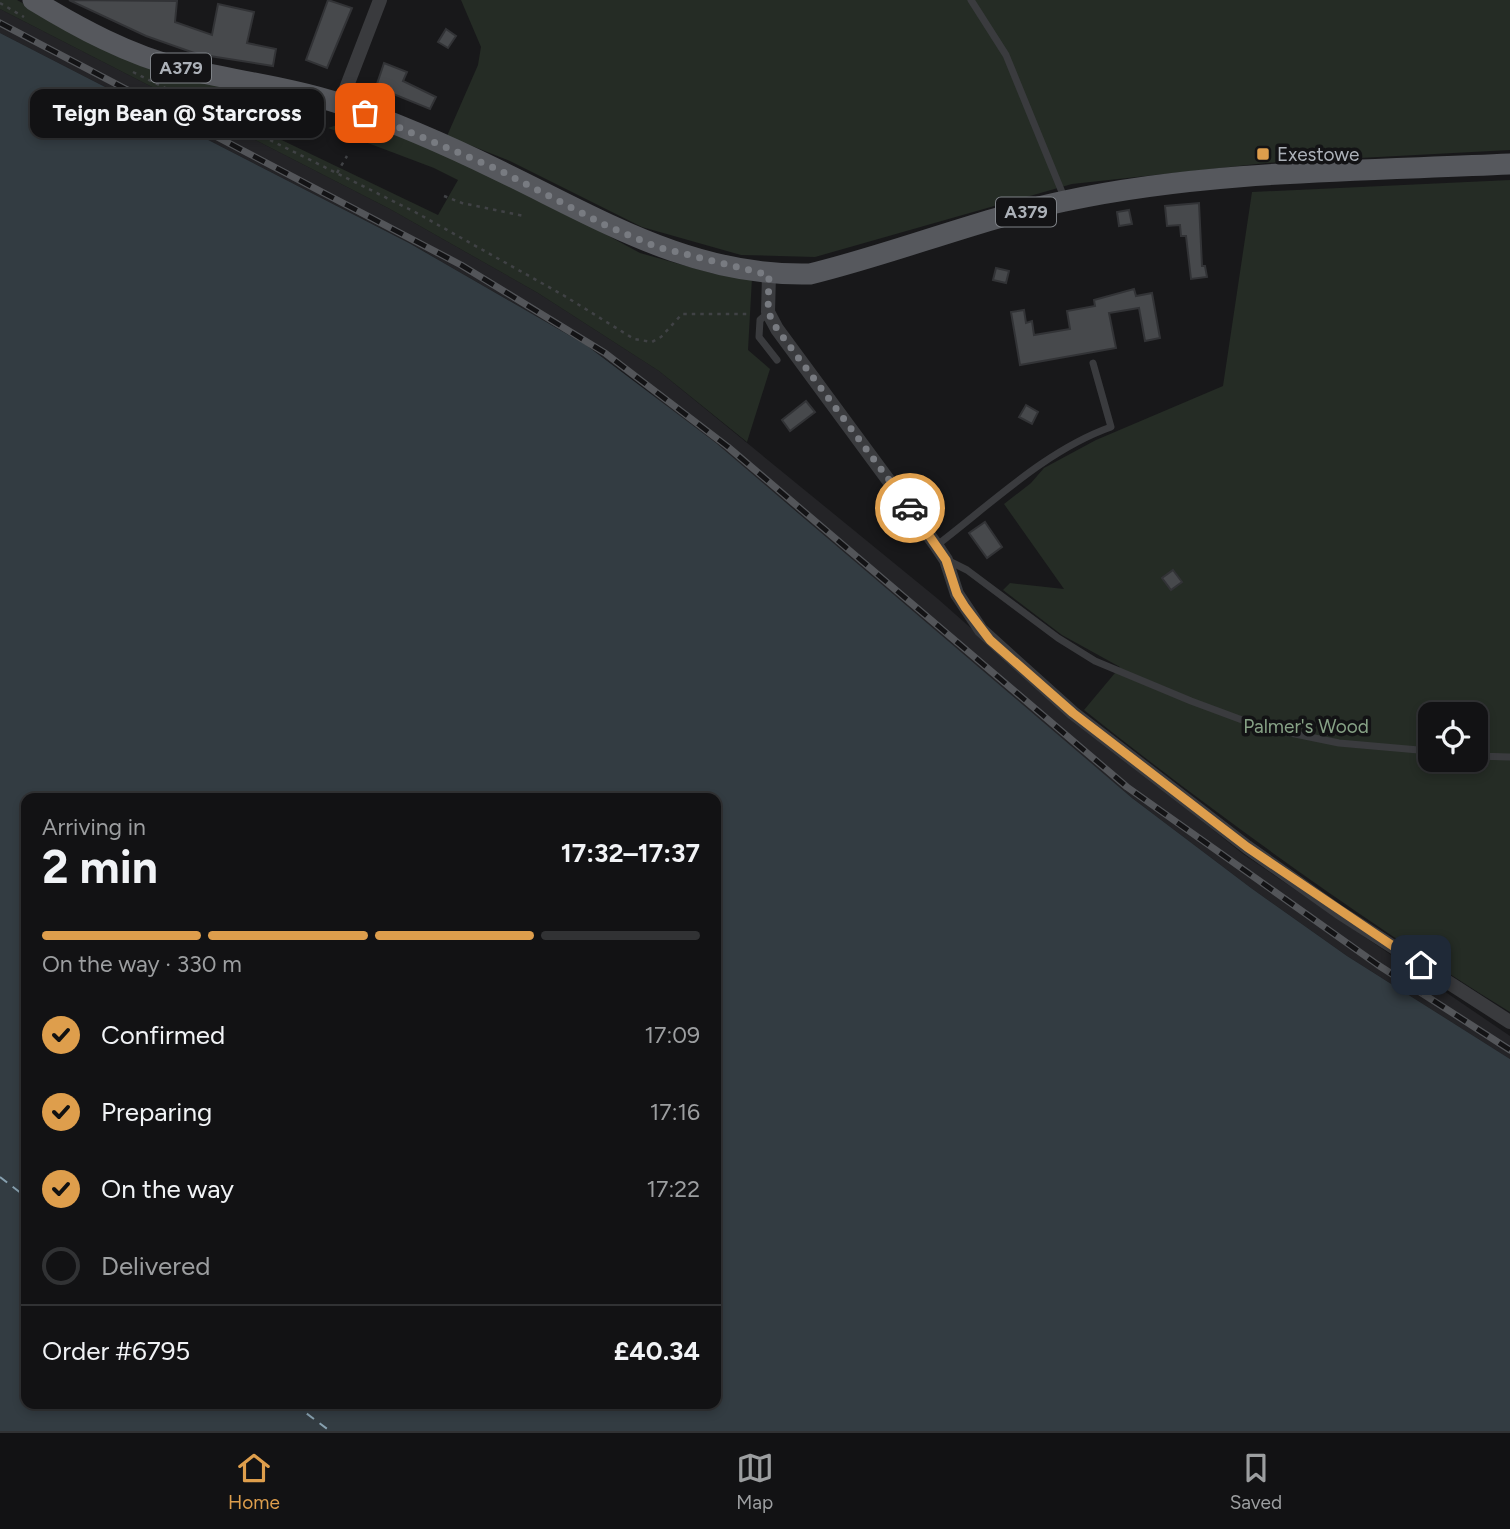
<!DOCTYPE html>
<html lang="en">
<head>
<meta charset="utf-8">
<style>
	body { margin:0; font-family:Figtree,sans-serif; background:#1f2022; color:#f1f3f6; height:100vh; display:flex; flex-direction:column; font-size:26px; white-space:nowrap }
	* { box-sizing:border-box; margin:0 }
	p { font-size:23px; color:#9c9ea0 }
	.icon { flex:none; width:38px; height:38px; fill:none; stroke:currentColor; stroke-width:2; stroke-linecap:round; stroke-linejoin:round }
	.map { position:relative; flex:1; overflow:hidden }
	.panel { position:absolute; left:21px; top:793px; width:700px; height:616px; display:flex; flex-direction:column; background:#121214; border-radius:14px; box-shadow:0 4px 10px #0003,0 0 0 2px #313234 }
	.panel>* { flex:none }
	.controls { position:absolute; left:1418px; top:702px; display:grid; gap:14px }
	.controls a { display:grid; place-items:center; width:70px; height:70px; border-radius:14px; background:#121214; box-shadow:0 4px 10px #0003,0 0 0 2px #313234; font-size:35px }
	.pin { position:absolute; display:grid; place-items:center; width:60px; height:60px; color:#fff; margin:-30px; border-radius:14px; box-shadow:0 4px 10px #0006 }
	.courier { position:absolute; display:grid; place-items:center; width:70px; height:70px; margin:-35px; border:5px solid #de9e4c; border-radius:50%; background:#fff; color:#222; box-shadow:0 2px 9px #0007 }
	.bubble { position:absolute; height:49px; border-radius:14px; background:#121214; box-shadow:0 4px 10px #0003,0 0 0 2px #313234; font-size:23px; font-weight:700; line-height:49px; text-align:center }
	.overview em { font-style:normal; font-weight:700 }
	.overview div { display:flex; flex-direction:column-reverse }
	.overview { display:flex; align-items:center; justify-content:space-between; height:119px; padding:0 21px }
	h1 { font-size:46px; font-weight:700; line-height:52px }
	.bar { display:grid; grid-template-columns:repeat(4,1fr); gap:10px 7px; align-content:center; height:84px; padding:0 21px }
	.bar i { height:9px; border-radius:5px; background:#313234 }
	.bar .selected { background:#de9e4c }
	.bar p { grid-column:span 4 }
	.line { display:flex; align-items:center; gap:18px; padding:0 21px; border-top:2px solid #313234 }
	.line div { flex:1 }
	ol { padding:0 21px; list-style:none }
	li { display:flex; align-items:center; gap:21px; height:77px }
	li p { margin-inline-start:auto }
	li .icon { padding:7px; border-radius:50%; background:#de9e4c; color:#111; stroke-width:4 }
	li:last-child { color:#9c9ea0 }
	li i { width:38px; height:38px; border:4px solid #313234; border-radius:50% }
	.dock { display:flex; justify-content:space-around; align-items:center; height:98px; border-top:2px solid #313234; background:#121214; font-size:19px; color:#9c9ea0 }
	.dock a { display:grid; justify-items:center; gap:4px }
	.dock .selected { color:#de9e4c }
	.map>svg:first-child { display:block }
	.built { fill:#242427 }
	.green { fill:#252c25; fill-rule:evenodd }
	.water { fill:#333c42; fill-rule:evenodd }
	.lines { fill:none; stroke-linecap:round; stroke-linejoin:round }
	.ferry { stroke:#87a0af; stroke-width:2; stroke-dasharray:9 7; stroke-linecap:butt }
	.building { fill:#47494c; stroke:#323336; stroke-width:2 }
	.path { stroke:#404245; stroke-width:2.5; stroke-dasharray:3.5 5; stroke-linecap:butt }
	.service { stroke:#3a3b3e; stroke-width:7 }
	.minor { stroke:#3a3b3e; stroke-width:14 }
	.primary { stroke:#56585d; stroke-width:21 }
	.rail-casing { stroke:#535559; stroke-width:7 }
	.rail { stroke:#131315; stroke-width:4.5; stroke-dasharray:13; stroke-linecap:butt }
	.done { stroke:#787b81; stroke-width:7; stroke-dasharray:0 12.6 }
	.route { stroke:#de9e4c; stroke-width:9 }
	.poi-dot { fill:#de9e4c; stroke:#131315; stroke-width:2.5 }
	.labels { text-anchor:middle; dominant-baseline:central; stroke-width:7; stroke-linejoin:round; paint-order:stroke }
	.shield { fill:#131315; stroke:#7e8287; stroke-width:2 }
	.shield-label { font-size:18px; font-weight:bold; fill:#acb1b8 }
	.poi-label { font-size:19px; fill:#acb1b8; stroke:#131315; text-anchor:start }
	.park-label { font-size:19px; fill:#86a185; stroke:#131315 }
</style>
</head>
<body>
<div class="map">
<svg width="1510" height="1431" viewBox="0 0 1510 1431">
	<rect width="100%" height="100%" fill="#18181a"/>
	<!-- built -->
	<polygon class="built" points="0,9 390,209 538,293 659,371 938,599 1058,705 1243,854 1510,1036 1510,1059 1347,956 1251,888 1132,798 951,647 795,510 638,383 586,345 409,243 0,33"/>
	<!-- green -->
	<g class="green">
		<polygon points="0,0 17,0 57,22 258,94 262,98 261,109 251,106 246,123 438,215 458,180 434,168 328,128 355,119 491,172 640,253 715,274 752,278 748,350 770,369 747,442 659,371 538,293 390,209 0,9"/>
		<polygon points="461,0 1510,0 1510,150 1266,163 1072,184 815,257 741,255 642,227 510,161 447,136 478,65 481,47"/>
		<path d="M1510,180V1012C1362,920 1220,818 1084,710L1120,667L1062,635L1003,590L1010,583L1064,589L1004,504L1031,483L1044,468L1096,440L1223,386L1252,192ZM1430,714H1475V760H1430Z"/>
	</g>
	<!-- water -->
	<path class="water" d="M0,33L409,243L586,345L716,443L1132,798L1251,888L1347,956L1510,1059V1431H0ZM26,798H716V1404H26Z"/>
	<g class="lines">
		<!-- ferry -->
		<g class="ferry">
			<polyline points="0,1177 26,1197"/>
			<polyline points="294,1404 330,1431"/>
		</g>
	</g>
	<!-- building -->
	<g class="building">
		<polygon points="69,0 177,1 175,22 212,35 218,4 254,12 247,43 276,49 273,66 197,54 146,36"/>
		<polygon points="328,0 352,8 327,68 306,60"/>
		<polygon points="446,29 456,36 448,48 438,42"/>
		<polygon points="384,63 407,72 403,81 436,97 430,109 376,87"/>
		<polygon points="1199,203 1202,266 1205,266 1207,277 1191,279 1186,236 1181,236 1180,225 1167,226 1165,206"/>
		<polygon points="1129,210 1132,224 1119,226 1117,212"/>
		<polygon points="996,268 1009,271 1006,283 993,280"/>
		<polygon points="1134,289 1136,296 1152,293 1160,338 1145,341 1139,308 1109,313 1116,348 1020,365 1011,312 1024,310 1026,323 1032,321 1034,335 1070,329 1067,311 1095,306 1094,300"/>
		<polygon points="806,401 815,412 790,431 782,420"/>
		<polygon points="1026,405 1038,412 1032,424 1019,417"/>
		<polygon points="985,522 1002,547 987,558 969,533"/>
		<polygon points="1173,570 1182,582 1171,590 1162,578"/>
	</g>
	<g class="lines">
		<!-- path -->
		<g class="path">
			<polyline points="0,3 24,17"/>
			<polyline points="133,72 415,212 563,295 634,339 652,342 661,337 682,314 751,314"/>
			<polyline points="138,122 158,85"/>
			<polyline points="337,173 347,156"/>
			<polyline points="444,196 462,203 524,216"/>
		</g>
		<!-- service -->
		<g class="service">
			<polyline points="971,0 1006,55 1064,197"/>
			<polyline points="768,313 760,320 759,337 777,360"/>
			<path d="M937,545C991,504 1046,450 1111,427L1093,363"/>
			<polyline points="947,560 967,570 1058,638 1095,661 1191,701 1261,727 1339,743 1430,751"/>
			<polyline points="1475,756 1510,757"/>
		</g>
		<!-- minor -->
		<g class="minor">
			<polyline points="340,104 380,0"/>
			<polyline points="769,275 768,312 777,329 936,545 946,560 957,594 981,630 1073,713 1247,847 1339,912 1510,1022"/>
		</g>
		<!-- primary -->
		<path class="primary" d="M33,0C79,28 129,55 181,68C234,81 290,87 341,104C394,122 447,145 498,170C600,219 692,277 810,274C896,253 979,219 1065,201C1208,170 1364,171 1510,164"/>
		<defs>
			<polyline id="rail" points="0,23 461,265 605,353 728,447 1127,787 1378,965 1510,1050"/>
		</defs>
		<!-- rail casing -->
		<use href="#rail" class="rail-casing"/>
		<!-- rail -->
		<use href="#rail" class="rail"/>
	</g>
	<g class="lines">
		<!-- done -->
		<polyline class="done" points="365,113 497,169 607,226 657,247 769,275 768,312 777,329 910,508"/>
		<!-- route -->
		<polyline class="route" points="910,508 946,560 957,594 965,607 990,640 1073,713 1247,847 1421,965"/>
	</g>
	<!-- markers -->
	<rect class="poi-dot" x="1256" y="147" width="14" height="14" rx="3.5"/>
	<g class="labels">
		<!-- shield labels -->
		<g class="shield">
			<rect x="151" y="53.5" width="60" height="29" rx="5"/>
			<rect x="996" y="197.5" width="60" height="29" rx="5"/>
		</g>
		<g class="shield-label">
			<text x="181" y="68">A379</text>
			<text x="1026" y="212">A379</text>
		</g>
		<!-- poi labels -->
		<g class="poi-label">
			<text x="1277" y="154">Exestowe</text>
		</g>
		<!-- park labels -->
		<g class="park-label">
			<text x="1306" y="726">Palmer's Wood</text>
		</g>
	</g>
</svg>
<div class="controls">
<a><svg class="icon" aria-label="locate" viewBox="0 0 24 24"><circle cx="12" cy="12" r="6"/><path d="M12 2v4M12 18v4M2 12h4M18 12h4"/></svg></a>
</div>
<div class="pin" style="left:365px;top:113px;background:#ea580c"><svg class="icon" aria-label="bag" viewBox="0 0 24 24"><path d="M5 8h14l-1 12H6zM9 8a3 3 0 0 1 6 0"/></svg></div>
<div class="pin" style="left:1421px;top:965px;background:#1f2937"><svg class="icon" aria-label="home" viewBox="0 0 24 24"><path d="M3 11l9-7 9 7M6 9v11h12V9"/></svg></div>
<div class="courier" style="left:910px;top:508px"><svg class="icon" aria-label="car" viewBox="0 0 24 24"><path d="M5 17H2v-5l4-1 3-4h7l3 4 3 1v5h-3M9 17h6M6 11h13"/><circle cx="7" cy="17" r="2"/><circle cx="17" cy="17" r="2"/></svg></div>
<div class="bubble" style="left:30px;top:89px;width:294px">Teign Bean @ Starcross</div>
<section class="panel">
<div class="overview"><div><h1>2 min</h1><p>Arriving in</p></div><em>17:32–17:37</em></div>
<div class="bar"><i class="selected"></i><i class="selected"></i><i class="selected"></i><i></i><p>On the way · 330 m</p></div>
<ol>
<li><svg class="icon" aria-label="check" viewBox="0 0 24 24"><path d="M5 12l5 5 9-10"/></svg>Confirmed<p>17:09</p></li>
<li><svg class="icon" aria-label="check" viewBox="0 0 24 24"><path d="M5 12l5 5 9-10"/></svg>Preparing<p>17:16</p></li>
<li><svg class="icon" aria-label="check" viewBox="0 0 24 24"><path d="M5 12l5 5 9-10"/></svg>On the way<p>17:22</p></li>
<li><i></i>Delivered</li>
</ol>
<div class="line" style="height:91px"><div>Order #6795</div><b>£40.34</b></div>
</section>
</div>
<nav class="dock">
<a class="selected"><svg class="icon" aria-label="home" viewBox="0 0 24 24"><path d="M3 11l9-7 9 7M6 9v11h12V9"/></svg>Home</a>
<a><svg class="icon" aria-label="map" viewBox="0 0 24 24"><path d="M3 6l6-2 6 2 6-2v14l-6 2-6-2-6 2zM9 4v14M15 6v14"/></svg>Map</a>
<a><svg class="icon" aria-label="saved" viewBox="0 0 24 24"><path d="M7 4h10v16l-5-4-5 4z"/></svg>Saved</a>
</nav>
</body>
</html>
